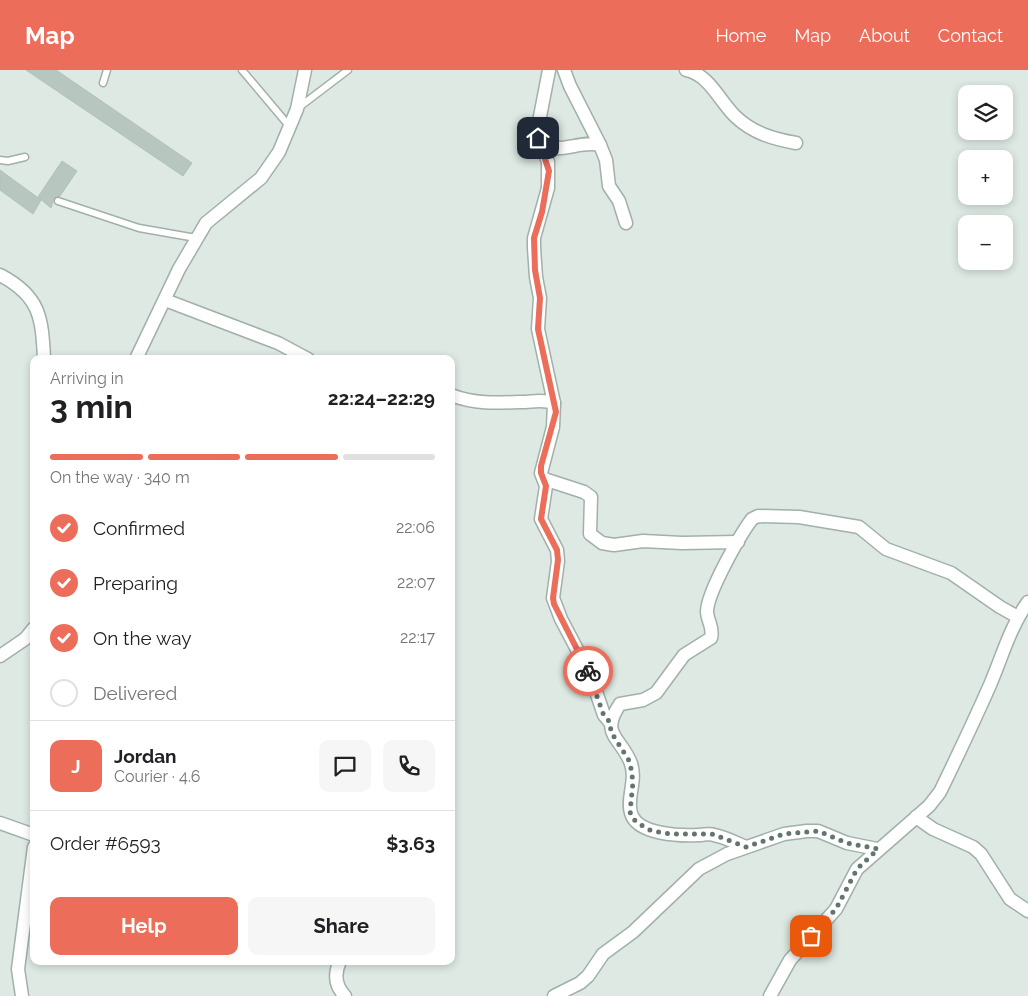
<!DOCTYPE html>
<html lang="en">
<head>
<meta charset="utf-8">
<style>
	body { margin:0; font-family:Raleway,sans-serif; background:#f6f6f6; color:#202124; height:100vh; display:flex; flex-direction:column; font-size:19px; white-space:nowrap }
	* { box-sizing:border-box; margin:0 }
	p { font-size:16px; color:#757577 }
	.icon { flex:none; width:28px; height:28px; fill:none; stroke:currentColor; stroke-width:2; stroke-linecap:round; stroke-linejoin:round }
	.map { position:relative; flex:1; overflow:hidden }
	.details { position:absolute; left:30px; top:285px; width:425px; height:610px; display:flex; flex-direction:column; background:#fff; border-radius:10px; box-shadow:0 2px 8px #0003 }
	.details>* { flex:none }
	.fabs { position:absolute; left:958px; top:15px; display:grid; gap:10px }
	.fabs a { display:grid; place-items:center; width:55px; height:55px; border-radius:10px; background:#fff; box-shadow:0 2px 8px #0003; font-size:25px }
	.pin { position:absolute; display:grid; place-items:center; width:42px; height:42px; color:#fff; margin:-21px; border-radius:10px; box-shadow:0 2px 8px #0006 }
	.courier { position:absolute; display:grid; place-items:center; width:50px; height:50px; margin:-25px; border:4px solid #eb6d5a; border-radius:50%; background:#fff; color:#222; box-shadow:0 1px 6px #0007 }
	.summary em { font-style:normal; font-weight:700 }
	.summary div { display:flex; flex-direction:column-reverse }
	.summary { display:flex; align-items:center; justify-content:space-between; height:85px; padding:0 20px }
	h1 { font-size:32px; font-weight:700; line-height:38px }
	.bar { display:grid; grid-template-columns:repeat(4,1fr); gap:8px 5px; align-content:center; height:60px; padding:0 20px }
	.bar i { height:6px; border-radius:4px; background:#e0e0e0 }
	.bar .current { background:#eb6d5a }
	.bar p { grid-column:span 4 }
	.line { display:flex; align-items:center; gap:12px; padding:0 20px; border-top:1px solid #e0e0e0 }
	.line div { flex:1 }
	.round { display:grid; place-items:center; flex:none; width:52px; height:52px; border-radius:10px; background:#f6f6f6 }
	ol { padding:0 20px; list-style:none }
	li { display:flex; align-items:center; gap:15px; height:55px }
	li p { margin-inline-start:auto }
	li .icon { padding:5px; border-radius:50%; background:#eb6d5a; color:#fff; stroke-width:4 }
	li:last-child { color:#757577 }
	li i { width:28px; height:28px; border:2px solid #e0e0e0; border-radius:50% }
	.button { display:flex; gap:10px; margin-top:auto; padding:10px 20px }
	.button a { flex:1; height:58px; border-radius:10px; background:#eb6d5a; color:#fff; font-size:20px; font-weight:700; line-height:58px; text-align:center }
	.button a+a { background:#f6f6f6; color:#202124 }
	header { display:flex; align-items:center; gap:30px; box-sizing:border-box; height:70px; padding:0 25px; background:#eb6d5a; color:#fff }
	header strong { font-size:24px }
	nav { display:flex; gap:28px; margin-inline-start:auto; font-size:18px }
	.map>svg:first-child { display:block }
	.building { fill:#b7c6be; stroke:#b1c2b9 }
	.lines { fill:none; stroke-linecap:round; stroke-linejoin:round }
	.lane-casing { stroke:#a1b0a9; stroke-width:9 }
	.street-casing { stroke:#a1b0a9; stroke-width:15 }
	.lane { stroke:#fff; stroke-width:6 }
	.street { stroke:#fff; stroke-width:12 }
	.done { stroke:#62766e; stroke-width:5; stroke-dasharray:0 9 }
	.route { stroke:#eb6d5a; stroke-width:6 }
</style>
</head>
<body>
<header>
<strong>Map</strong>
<nav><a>Home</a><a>Map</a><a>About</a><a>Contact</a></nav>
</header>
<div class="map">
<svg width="1028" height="926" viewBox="0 0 1028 926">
	<rect width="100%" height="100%" fill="#dee9e3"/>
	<!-- building -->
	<g class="building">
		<polygon points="26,0 56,0 192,93 183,106"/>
		<polygon points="62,91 77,101 60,126 54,128 51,138 38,127"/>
		<polygon points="0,100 41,130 33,144 0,120"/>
	</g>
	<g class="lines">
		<defs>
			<g id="lane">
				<polyline points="242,0 290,57"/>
				<polyline points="103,13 107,0"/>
				<polyline points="298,38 348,0"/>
				<polyline points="0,90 8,91 25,87"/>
				<polyline points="58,131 139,158 196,168"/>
			</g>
			<g id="street">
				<polyline points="549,0 537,62 548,92 548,118 534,168 534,178 536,207 540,228 538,259 554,333"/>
				<polyline points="564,0 570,16 600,75"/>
				<path d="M686,0C710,5 719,31 736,47C753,63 773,69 796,73"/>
				<path d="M540,74C560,85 580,70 600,75L606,90L609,116L619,131L626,153"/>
				<path d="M0,205C40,226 42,247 44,289"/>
				<polyline points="165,230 278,273 308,289"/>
				<polyline points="136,289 179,199 206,153 261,108 279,82 297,39 305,0"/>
				<path d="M451,325C474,334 496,333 520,332C533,332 542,329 554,333L553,357L541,403L546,416L541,449L557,480L558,491L553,528L561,549L590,604L604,645L610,652"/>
				<polyline points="544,409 584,422 591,427 590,464 602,473 614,475 643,471 682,473 738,472"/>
				<polyline points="0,586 25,569 34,558"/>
				<polyline points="916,747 933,759 973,777 981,784 1010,829 1028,841"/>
				<polyline points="0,753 34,765"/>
				<path d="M746,777C736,773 725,767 714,765C709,763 704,765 699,765C681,766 637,765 631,743C626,728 638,709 630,691C619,666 600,664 620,634L643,630L656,623L684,585L711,568C714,557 707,551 707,541C708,521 740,465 752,449L758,446L799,447L859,457L886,479L951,503L1000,537L1018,547"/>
				<path d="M340,891C334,904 335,916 345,926"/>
				<polyline points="22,926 18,899 34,777"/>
				<polyline points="554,926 580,913 588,906 603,884 633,862 699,799 727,784 784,764 807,761 818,761 847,773 877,779"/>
				<path d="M770,926L790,890L836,839L857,799L929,736L940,722C957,687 974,651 990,615C1002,587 1010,557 1028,532"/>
			</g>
		</defs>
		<!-- lane casing -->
		<use href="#lane" class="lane-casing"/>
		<!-- street casing -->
		<use href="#street" class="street-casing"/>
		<!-- lane -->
		<use href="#lane" class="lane"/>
		<!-- street -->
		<use href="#street" class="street"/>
	</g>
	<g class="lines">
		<!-- done -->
		<polyline class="done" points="588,601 604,646 610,652 611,662 630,692 633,712 630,742 633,749 644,757 652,761 671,764 712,764 746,777 784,764 818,761 847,773 878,779 857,799 836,839 811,866"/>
		<!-- route -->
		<polyline class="route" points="538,68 549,101 542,142 534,168 535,200 540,228 538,259 556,342 541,396 541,403 546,416 541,449 557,480 558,490 553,528 554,534 588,601"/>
	</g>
</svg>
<div class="fabs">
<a><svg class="icon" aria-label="layers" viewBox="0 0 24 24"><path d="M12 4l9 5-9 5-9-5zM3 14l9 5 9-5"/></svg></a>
<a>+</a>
<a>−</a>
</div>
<div class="pin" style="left:811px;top:866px;background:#ea580c"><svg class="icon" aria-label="bag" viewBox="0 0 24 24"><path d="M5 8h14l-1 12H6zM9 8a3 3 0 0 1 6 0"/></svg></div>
<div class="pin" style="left:538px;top:68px;background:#1f2937"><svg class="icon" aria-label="home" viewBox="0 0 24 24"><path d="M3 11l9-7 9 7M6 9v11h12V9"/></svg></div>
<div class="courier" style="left:588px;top:601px"><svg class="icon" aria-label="bike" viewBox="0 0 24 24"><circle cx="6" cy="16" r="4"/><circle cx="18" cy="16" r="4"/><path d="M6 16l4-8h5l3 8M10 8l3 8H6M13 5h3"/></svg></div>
<section class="details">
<div class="summary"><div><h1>3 min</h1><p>Arriving in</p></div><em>22:24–22:29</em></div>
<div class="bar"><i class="current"></i><i class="current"></i><i class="current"></i><i></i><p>On the way · 340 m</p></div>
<ol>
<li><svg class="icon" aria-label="check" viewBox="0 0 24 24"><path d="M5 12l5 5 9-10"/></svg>Confirmed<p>22:06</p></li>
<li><svg class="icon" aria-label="check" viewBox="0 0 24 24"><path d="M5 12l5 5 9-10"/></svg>Preparing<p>22:07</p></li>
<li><svg class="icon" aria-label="check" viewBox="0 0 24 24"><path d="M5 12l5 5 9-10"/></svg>On the way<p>22:17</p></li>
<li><i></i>Delivered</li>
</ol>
<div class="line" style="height:90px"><b class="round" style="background:#eb6d5a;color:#fff">J</b><div><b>Jordan</b><p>Courier · 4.6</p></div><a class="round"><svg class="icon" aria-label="chat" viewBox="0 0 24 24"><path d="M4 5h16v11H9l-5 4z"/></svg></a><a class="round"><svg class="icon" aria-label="phone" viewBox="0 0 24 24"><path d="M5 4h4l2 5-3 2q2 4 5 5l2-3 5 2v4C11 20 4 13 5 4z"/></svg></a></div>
<div class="line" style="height:65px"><div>Order #6593</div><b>$3.63</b></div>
<div class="button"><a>Help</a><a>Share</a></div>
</section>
</div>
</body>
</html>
